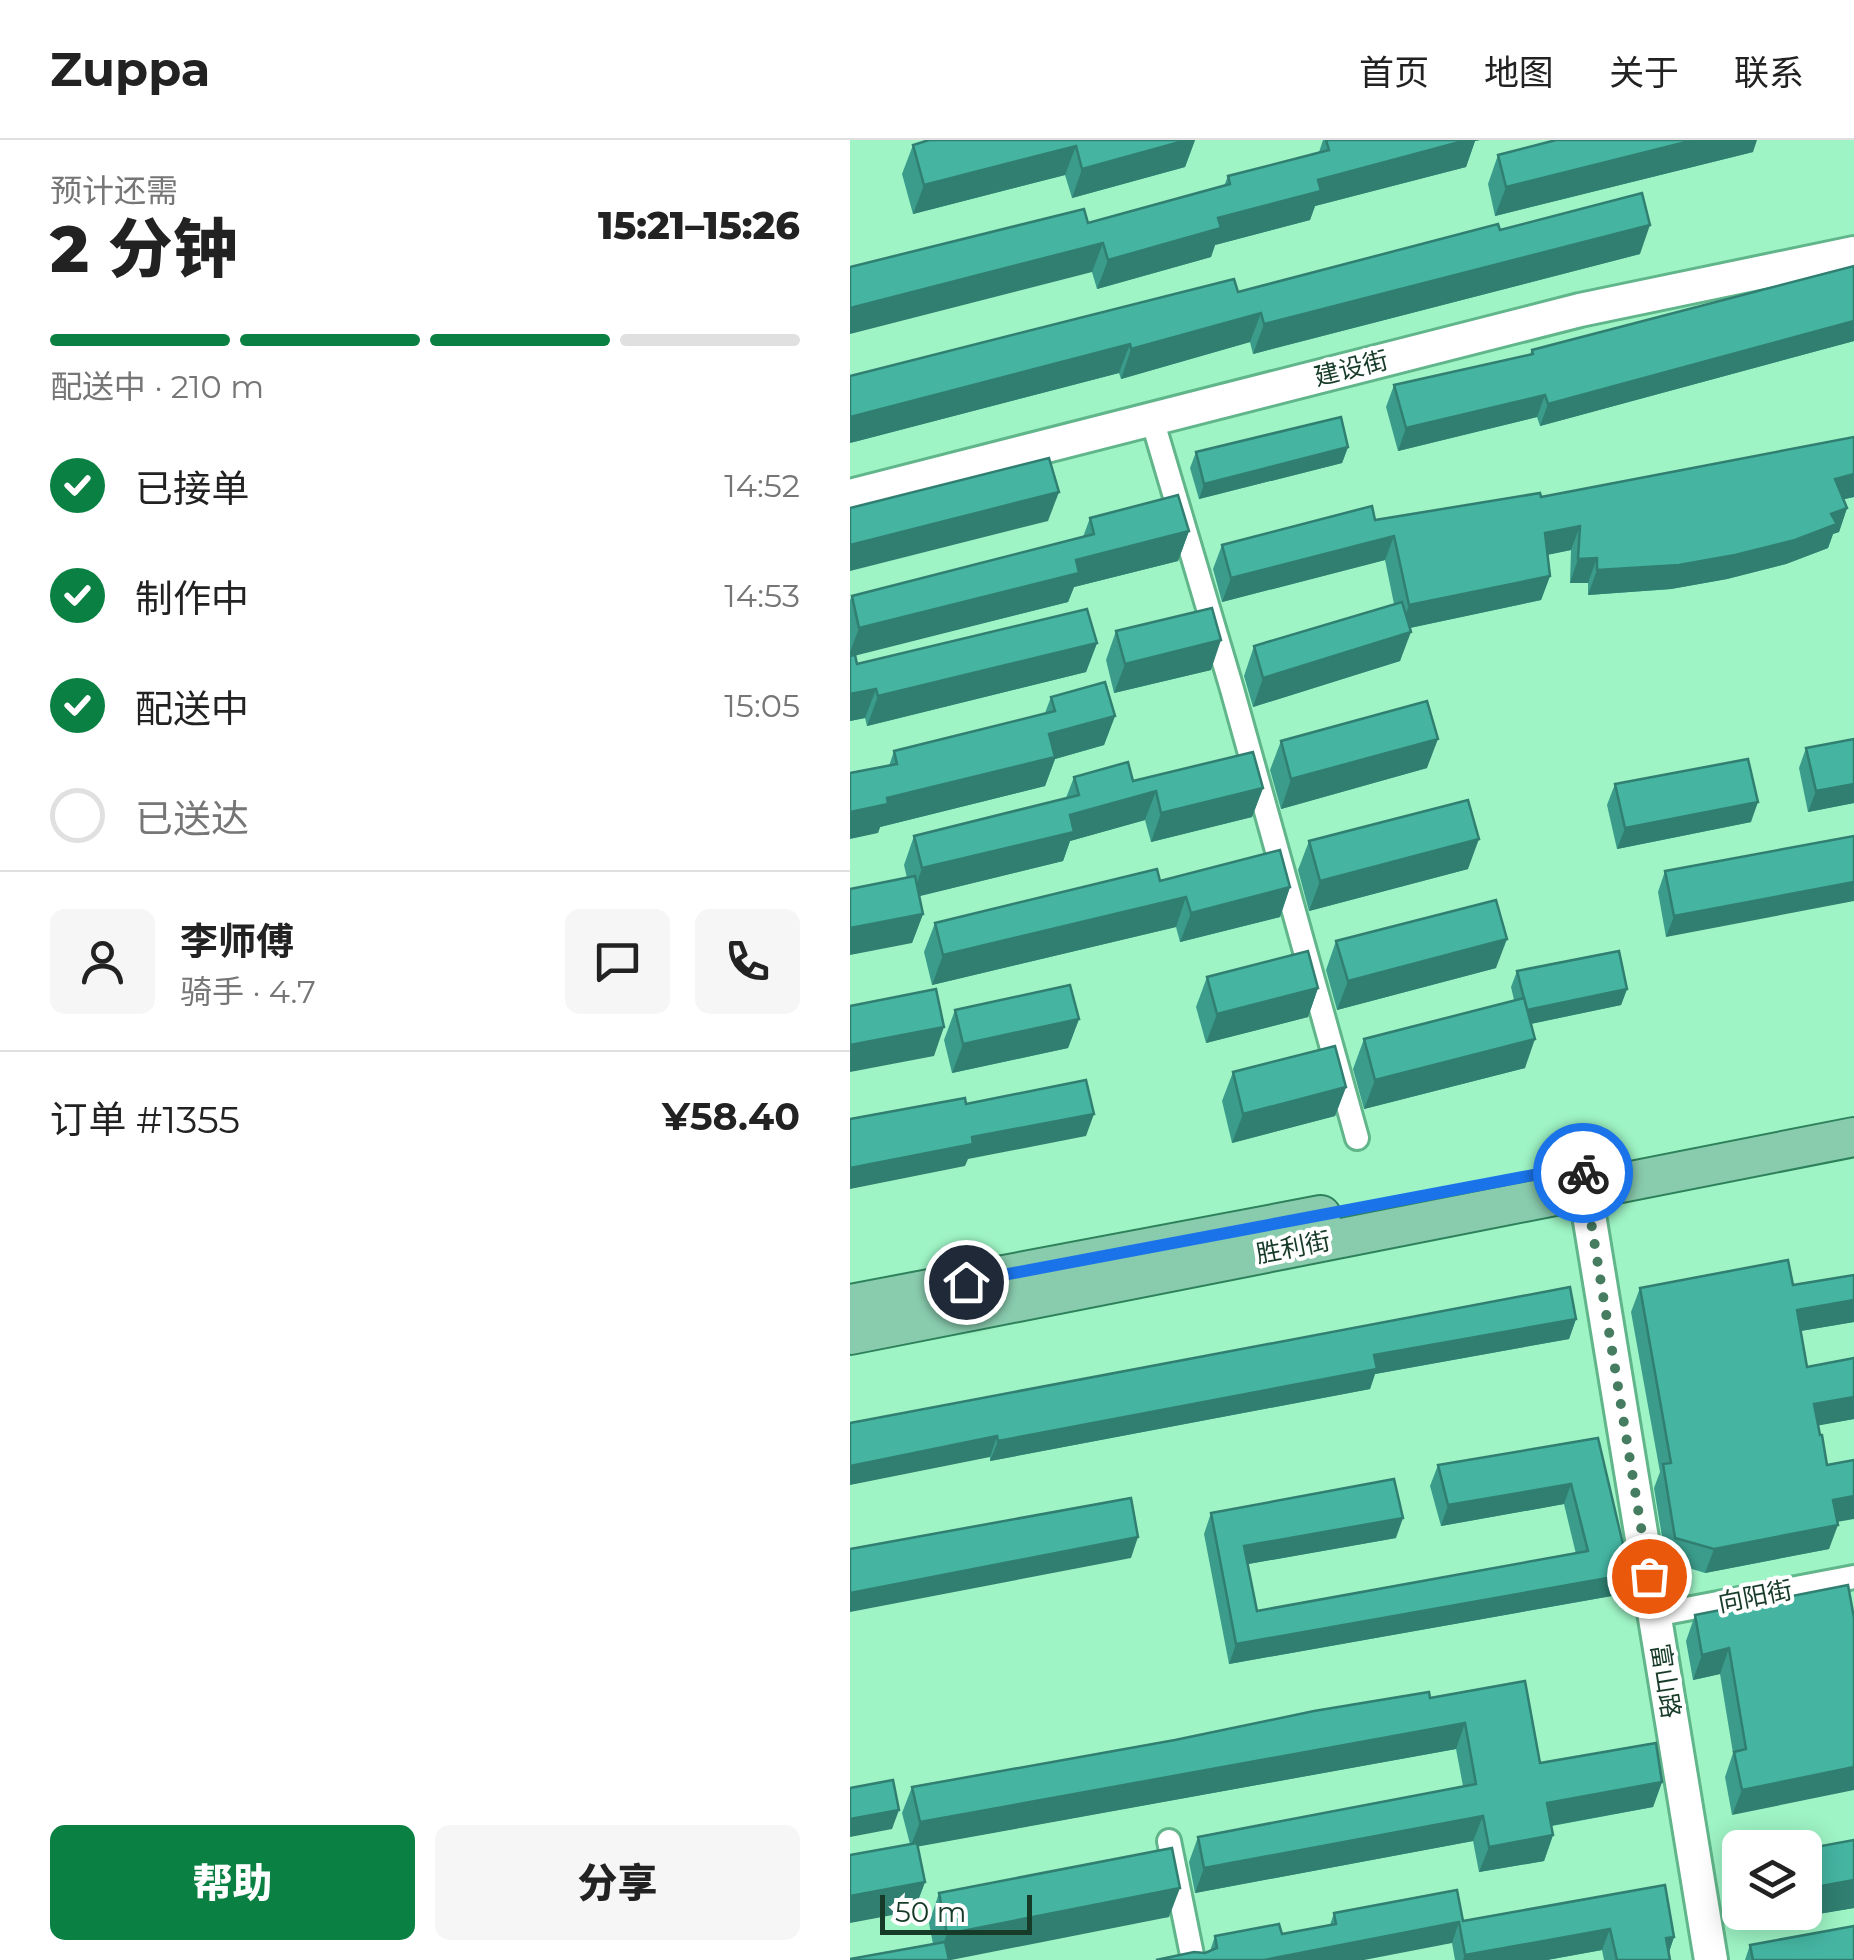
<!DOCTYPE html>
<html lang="zh">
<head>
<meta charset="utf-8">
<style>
	body { margin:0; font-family:Montserrat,"Noto Sans SC",sans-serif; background:#f6f6f6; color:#222; height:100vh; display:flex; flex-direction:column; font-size:38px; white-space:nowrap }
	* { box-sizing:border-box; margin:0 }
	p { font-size:32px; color:#767676 }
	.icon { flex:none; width:55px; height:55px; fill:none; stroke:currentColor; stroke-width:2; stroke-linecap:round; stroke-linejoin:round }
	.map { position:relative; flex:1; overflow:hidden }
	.sheet { display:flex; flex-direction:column; background:#fff; width:850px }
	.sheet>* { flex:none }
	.controls { position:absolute; left:872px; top:1690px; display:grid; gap:20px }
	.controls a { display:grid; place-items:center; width:100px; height:100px; border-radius:15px; background:#fff; box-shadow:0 5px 25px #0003; font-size:50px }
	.scale { position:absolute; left:30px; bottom:25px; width:152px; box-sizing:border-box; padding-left:10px; border:5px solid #173b29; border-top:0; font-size:28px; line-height:35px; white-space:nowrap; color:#173b29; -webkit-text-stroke:8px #fff; paint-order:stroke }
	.pin { position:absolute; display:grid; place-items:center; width:85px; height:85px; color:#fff; margin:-42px; border:5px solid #fff; border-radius:50%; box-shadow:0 2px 10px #0007 }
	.courier { position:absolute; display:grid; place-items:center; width:100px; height:100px; margin:-50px; border:8px solid #1a73e8; border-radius:50%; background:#fff; color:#222; box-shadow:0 2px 12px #0007 }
	.head em { font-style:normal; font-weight:800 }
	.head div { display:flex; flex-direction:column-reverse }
	.head { display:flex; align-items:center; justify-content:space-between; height:170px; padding:0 50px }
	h1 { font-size:65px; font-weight:800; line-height:75px }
	.bar { display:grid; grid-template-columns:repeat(4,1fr); gap:15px 10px; align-content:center; height:120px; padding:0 50px }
	.bar i { height:12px; border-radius:8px; background:#e0e0e0 }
	.bar .selected { background:#0b8043 }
	.bar p { grid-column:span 4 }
	.line { display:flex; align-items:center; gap:25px; padding:0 50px; border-top:2px solid #e0e0e0 }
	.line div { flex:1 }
	.round { display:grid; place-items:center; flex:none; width:105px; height:105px; border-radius:15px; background:#f6f6f6 }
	ol { padding:0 50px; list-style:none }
	li { display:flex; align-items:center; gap:30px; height:110px }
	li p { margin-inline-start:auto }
	li .icon { padding:10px; border-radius:50%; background:#0b8043; color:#fff; stroke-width:4 }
	li:last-child { color:#767676 }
	li i { width:55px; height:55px; border:5px solid #e0e0e0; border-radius:50% }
	.action { display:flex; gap:20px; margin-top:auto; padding:20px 50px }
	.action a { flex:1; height:115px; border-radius:15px; background:#0b8043; color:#fff; font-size:40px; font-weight:800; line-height:115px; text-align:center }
	.action a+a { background:#f6f6f6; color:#222 }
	header { display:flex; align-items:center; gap:60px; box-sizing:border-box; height:140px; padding:0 50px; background:#fff; border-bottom:2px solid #e0e0e0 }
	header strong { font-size:48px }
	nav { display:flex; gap:55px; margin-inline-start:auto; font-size:35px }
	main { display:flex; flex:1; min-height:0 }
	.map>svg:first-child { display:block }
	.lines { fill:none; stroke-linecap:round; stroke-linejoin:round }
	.street-casing { stroke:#61b58a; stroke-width:28 }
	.secondary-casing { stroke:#61b58a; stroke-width:38 }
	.primary-casing { stroke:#2e825b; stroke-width:42 }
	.street { stroke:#fff; stroke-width:22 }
	.secondary { stroke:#fff; stroke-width:32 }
	.primary { stroke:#89cbad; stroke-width:38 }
	.wall { fill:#3b9c8b }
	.shaded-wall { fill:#307f71 }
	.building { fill:#45b5a2; stroke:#307f71; stroke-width:2.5 }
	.done { stroke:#467c60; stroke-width:10; stroke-dasharray:0 18 }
	.route { stroke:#1a73e8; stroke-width:12 }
	.labels { text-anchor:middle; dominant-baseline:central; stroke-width:8; stroke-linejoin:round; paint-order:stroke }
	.street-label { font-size:25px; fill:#173b29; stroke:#fff }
</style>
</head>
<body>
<header>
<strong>Zuppa</strong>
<nav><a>首页</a><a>地图</a><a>关于</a><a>联系</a></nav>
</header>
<main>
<section class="sheet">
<div class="head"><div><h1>2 分钟</h1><p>预计还需</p></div><em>15:21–15:26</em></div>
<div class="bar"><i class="selected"></i><i class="selected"></i><i class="selected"></i><i></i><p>配送中 · 210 m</p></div>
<ol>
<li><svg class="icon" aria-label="check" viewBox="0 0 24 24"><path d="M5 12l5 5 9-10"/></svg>已接单<p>14:52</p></li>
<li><svg class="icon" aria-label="check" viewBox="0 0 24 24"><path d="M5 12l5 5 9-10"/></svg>制作中<p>14:53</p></li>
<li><svg class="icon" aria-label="check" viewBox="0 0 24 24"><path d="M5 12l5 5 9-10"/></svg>配送中<p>15:05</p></li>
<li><i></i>已送达</li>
</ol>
<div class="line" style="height:180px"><a class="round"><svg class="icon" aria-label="person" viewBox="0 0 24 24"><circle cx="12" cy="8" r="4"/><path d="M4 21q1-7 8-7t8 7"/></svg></a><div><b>李师傅</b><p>骑手 · 4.7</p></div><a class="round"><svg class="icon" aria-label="chat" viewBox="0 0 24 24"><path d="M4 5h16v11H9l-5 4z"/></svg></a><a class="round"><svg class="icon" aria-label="phone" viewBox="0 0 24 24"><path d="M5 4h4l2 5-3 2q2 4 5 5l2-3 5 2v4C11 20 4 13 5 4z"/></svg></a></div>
<div class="line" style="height:130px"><div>订单 #1355</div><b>¥58.40</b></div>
<div class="action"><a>帮助</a><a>分享</a></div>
</section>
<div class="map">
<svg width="1004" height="1820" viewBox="0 0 1004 1820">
	<rect width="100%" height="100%" fill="#9ef4c5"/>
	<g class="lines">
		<defs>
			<g id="street">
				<polyline points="302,279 382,549 507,998"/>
				<polyline points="805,1475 1004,1437"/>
				<polyline points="319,1701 343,1820"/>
			</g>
			<g id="secondary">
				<polyline points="0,356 730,170 1004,113"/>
				<polyline points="731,1026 861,1820"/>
			</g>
			<g id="primary">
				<polyline points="0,1164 471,1075"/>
				<polyline points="0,1195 1004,997"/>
			</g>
		</defs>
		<!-- street casing -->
		<use href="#street" class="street-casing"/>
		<!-- secondary casing -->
		<use href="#secondary" class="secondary-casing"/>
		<!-- primary casing -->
		<use href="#primary" class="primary-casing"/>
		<!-- street -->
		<use href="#street" class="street"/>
		<!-- secondary -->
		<use href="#secondary" class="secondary"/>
		<!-- primary -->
		<use href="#primary" class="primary"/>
	</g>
	<!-- wall -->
	<g class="wall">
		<polygon points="79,0 345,0 335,27 222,58 215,35 63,74 52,34 63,5"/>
		<polygon points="473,0 630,0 625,1 616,27 465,66 460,80 365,105 361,117 247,149 242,132 238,83 374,46 378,36 469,12"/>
		<polygon points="903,12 645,76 638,44 648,15"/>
		<polygon points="650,90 790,114 403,214 400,202 271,239 269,233 0,303 388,152"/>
		<polygon points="1004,126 1004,201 690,286 687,277 548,311 536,267 544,245 680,214 682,210"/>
		<polygon points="1004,297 1004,357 994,359 997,368 989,392 983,394 978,408 936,424 877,439 821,449 738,455 738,443 720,443 721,410 697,415 700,436 691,460 560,488 550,521 403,567 394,536 404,506 544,464 535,420 372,462 363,429 372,405 525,380 691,357"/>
		<polygon points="498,307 492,323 349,359 340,328 346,312"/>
		<polygon points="240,378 339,391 328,421 224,447 218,462 5,515 7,524 247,503 236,532 17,586 15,578 0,581 0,460 2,456 233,397"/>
		<polygon points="266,491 361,530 264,553 256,520"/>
		<polygon points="201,557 265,576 254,605 205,619 195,646 30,687 28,693 39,626 44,611 195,573"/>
		<polygon points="1004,599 1004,663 958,672 949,628 956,608"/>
		<polygon points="431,601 577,628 431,669 420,630"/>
		<polygon points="224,637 413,648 402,677 301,702 295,680 220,701 213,721 69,756 73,774 62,803 57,738 54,725 64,696 216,658"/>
		<polygon points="765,644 901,682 767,709 757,665"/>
		<polygon points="1004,696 816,797 808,752 815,731"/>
		<polygon points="459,701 618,729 459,771 448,730"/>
		<polygon points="310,741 440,747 430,777 330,802 326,787 82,845 74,812 85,783"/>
		<polygon points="486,801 646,828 487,870 476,830"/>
		<polygon points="667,831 777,849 771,865 681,884 675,928 514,969 503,929 514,899 664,860 661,847"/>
		<polygon points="357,837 468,848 458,877 356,903 346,867"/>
		<polygon points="105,870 229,879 218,908 102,933 94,900"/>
		<polygon points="383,932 496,947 485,976 382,1003 372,961"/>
		<polygon points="1004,1135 1004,1182 951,1191 957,1227 1004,1218 1004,1279 968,1285 987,1382 979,1409 855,1433 816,1421 804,1348 810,1332 781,1172 790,1148 943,1145"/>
		<polygon points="726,1179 719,1199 525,1234 520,1249 140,1321 140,1317 0,1283"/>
		<polygon points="748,1298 773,1454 379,1524 354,1394 361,1373 546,1398 398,1424 407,1471 726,1414 714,1364 591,1386 580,1346 588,1325"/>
		<polygon points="998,1445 882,1675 875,1637 883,1613 870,1534 843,1540 836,1501 845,1475"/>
		<polygon points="580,1558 690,1623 812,1642 803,1667 702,1686 703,1695 694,1721 629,1732 623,1701 345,1753 339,1722 348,1697 613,1646 606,1609 68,1706 75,1742 64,1771 60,1704 52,1673 62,1647"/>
		<polygon points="1004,1700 1004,1768 903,1785 900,1772 955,1772"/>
		<polygon points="815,1745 824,1797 819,1812 820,1820 754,1820 752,1810 697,1820 605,1820 602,1803 355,1813 360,1811 365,1796 432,1794 480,1785 484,1773 613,1781"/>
		<polygon points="89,1753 319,1777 83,1804 79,1783"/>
		<polygon points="900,1805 1004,1820 895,1820"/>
	</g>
	<!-- shaded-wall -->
	<g class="shaded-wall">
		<polygon points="337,0 345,0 335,27 222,58 232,29"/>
		<polygon points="612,0 630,0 625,1 616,27 465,66 460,80 365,105 361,117 247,149 258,120 468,40"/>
		<polygon points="844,0 907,0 903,12 645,76 656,47"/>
		<polygon points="226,6 215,35 63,74 74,45"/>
		<polygon points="800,85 790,114 403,214 414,184"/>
		<polygon points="253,103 242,132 0,194 0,168"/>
		<polygon points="411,173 400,202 271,239 281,209"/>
		<polygon points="1004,181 1004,201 690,286 698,264"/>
		<polygon points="280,204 269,233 0,303 0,277"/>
		<polygon points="695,255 687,277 548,311 556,288"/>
		<polygon points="498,307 492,323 349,359 354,344"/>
		<polygon points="1004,334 1004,357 977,363 985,339"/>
		<polygon points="209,352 198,381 0,431 0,405"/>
		<polygon points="997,368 989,392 983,394 978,408 936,424 877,439 821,449 738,455 747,430 981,374"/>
		<polygon points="730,386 721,410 686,417 695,393"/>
		<polygon points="339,391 328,421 224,447 218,462 0,517 0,512 9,488 226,420"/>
		<polygon points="544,396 535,420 372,462 381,438"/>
		<polygon points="747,418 738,443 720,443 728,419"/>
		<polygon points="700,436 691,460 550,490 559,465"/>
		<polygon points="561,492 550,521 403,567 413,538"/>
		<polygon points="371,500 361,530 264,553 275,524"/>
		<polygon points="247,503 236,532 17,586 28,556"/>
		<polygon points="26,549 15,578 0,581 0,554"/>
		<polygon points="265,576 254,605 205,619 195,646 30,687 28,693 0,699 0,672 199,594"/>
		<polygon points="588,599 577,628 431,669 441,639"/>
		<polygon points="1004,644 1004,663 958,672 966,651"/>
		<polygon points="413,648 402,677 301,702 311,673"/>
		<polygon points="306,651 295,680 220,701 213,721 62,758 72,728 220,675"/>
		<polygon points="908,662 901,682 767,709 775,688"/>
		<polygon points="629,699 618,729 459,771 470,741"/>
		<polygon points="1004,742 1004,761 816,797 824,776"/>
		<polygon points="440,747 430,777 330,802 341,773"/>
		<polygon points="336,757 326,787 82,845 93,815"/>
		<polygon points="73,774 62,803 0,815 0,788"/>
		<polygon points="657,799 646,828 487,870 498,841"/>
		<polygon points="468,848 458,877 356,903 367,874"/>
		<polygon points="777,849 771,865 670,886 675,870"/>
		<polygon points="229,879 218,908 102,933 113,904"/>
		<polygon points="94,887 84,916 0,932 0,905"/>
		<polygon points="685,899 675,928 514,969 525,940"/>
		<polygon points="496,947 485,976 382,1003 393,974"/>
		<polygon points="244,974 236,996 118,1019 115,1026 0,1049 0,1028 122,997"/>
		<polygon points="1004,1160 1004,1182 938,1193 947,1170"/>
		<polygon points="726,1179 719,1199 525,1234 520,1249 140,1321 148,1301 524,1215"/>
		<polygon points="1004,1257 1004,1279 955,1288 964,1264"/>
		<polygon points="147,1296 140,1317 0,1345 0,1326"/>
		<polygon points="721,1344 714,1364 591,1386 598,1365"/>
		<polygon points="1004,1356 1004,1379 975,1384 983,1360"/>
		<polygon points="553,1378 546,1398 387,1426 394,1406"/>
		<polygon points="988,1385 979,1409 855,1433 864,1409"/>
		<polygon points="288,1397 281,1418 0,1472 0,1453"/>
		<polygon points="780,1434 773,1454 379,1524 386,1504"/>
		<polygon points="879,1508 870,1534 843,1540 852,1515"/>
		<polygon points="615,1583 606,1609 60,1708 70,1682"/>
		<polygon points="1004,1627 1004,1650 882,1675 892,1650"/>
		<polygon points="812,1642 803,1667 688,1688 697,1663"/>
		<polygon points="49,1670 42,1689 0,1697 0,1679"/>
		<polygon points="633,1676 623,1701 345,1753 354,1728"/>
		<polygon points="703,1695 694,1721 629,1732 639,1707"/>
		<polygon points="1004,1740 1004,1768 903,1785 907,1772 955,1772 955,1749"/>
		<polygon points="75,1742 64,1771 0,1783 0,1756"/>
		<polygon points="330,1748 319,1777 101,1820 87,1820 97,1794"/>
		<polygon points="609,1782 602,1803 514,1820 414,1820"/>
		<polygon points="760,1789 752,1810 697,1820 613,1820 615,1815"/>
		<polygon points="824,1797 817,1818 816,1798"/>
	</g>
	<!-- building -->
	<g class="building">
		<polygon points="79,0 337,0 232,29 226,6 74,45 63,5"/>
		<polygon points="476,0 617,0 468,40 471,51 368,78 371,88 258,120 253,103 0,168 0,127 234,69 238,83 380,44 378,36 479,10"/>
		<polygon points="706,0 844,0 656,47 648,15"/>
		<polygon points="792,53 800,85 414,184 411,173 281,209 280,204 0,277 0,236 384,139 388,152 648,84 650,90"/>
		<polygon points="1004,126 1004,181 698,264 695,255 556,288 544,245 683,214 682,210"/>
		<polygon points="491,277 498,307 354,344 346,312"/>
		<polygon points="1004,297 1004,334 985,339 997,368 981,374 987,384 945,400 885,415 829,425 747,430 747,418 728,419 730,386 695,393 700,436 559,465 544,396 381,438 372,405 522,366 525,380 690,353 691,357"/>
		<polygon points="199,318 209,352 0,405 0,368"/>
		<polygon points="328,355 339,391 226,420 229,433 9,488 2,456 244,394 240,378"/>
		<polygon points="552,462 561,492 413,538 404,506"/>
		<polygon points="362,468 371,500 275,524 266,491"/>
		<polygon points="237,469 247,503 28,556 26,549 0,554 0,516 5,515 7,524"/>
		<polygon points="255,542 265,576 199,594 205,617 37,658 38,664 0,672 0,633 47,624 44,611 205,571 201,557"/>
		<polygon points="577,561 588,599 441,639 431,601"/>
		<polygon points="1004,599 1004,644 966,651 956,608"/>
		<polygon points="403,612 413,648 311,673 306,651 220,675 224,692 72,728 64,696 229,655 224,637 278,622 283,641"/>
		<polygon points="898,619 908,662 775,688 765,644"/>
		<polygon points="618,660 629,699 470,741 459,701"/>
		<polygon points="1004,696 1004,742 824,776 815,731"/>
		<polygon points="430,710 440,747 341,773 336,757 93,815 85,783 307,729 310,741"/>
		<polygon points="65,736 73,774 0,788 0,749"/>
		<polygon points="646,760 657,799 498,841 486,801"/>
		<polygon points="458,811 468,848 367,874 357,837"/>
		<polygon points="769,811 777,849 677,870 667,831"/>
		<polygon points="220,845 229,879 113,904 105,870"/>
		<polygon points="86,849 94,887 0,905 0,866"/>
		<polygon points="674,858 685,899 525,940 514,899"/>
		<polygon points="485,906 496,947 393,974 383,932"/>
		<polygon points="236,940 244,974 122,997 123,1004 0,1028 0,979 115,958 116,964"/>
		<polygon points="938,1120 943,1145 1004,1135 1004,1160 947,1170 957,1227 1004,1218 1004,1257 964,1264 970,1295 972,1295 977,1325 1004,1320 1004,1356 983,1360 988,1385 864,1409 825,1398 813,1324 821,1323 790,1148"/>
		<polygon points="720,1147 726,1179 524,1215 527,1229 148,1301 147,1296 0,1326 0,1283"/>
		<polygon points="748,1298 780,1434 386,1504 361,1373 544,1339 553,1378 394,1406 407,1471 738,1411 721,1344 598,1365 588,1325"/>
		<polygon points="281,1358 288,1397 0,1453 0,1409"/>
		<polygon points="998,1445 1004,1478 1004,1627 892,1650 884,1612 896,1609 879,1508 852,1515 845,1475"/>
		<polygon points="675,1541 690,1623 806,1603 812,1642 697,1663 703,1695 639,1707 633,1676 354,1728 348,1697 626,1644 615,1583 70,1682 62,1647 325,1600 464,1571 579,1552 580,1558"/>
		<polygon points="43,1640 49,1670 0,1679 0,1648"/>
		<polygon points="1004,1700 1004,1740 955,1749 955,1709"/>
		<polygon points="67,1703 75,1742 0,1756 0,1715"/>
		<polygon points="322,1708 330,1748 97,1794 89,1753"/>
		<polygon points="815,1745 824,1797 816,1798 820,1820 767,1820 760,1789 615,1815 609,1782 414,1820 306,1820 344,1812 355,1813 367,1808 365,1796 429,1784 432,1794 486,1784 484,1773 607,1750 613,1781"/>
		<polygon points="1004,1786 1004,1820 903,1820 900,1805"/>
		<polygon points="95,1802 99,1820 0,1820 0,1819"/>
	</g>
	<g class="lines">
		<!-- done -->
		<polyline class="done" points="733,1033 799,1436"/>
		<!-- route -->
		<polyline class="route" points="116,1142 731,1026 733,1033"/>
	</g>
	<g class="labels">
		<!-- street labels -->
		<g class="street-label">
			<text transform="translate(501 228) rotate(-14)">建设街</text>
			<text transform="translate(443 1107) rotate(-11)">胜利街</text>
			<text transform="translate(905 1456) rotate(-11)">向阳街</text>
			<text transform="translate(816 1541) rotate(81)">富山路</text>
		</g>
	</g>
</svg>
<div class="controls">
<a><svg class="icon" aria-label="layers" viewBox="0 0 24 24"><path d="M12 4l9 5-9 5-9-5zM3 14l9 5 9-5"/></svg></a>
</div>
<div class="scale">50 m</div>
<div class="pin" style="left:799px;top:1436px;background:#ea580c"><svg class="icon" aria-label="bag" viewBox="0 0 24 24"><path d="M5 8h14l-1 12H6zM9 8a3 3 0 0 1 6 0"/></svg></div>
<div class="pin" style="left:116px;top:1142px;background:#1f2937"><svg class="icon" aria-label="home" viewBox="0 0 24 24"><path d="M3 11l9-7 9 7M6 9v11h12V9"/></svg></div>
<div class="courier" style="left:733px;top:1033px"><svg class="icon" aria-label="bike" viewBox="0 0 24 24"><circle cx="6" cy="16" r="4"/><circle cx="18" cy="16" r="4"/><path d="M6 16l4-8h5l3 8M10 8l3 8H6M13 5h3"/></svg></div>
</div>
</main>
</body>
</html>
